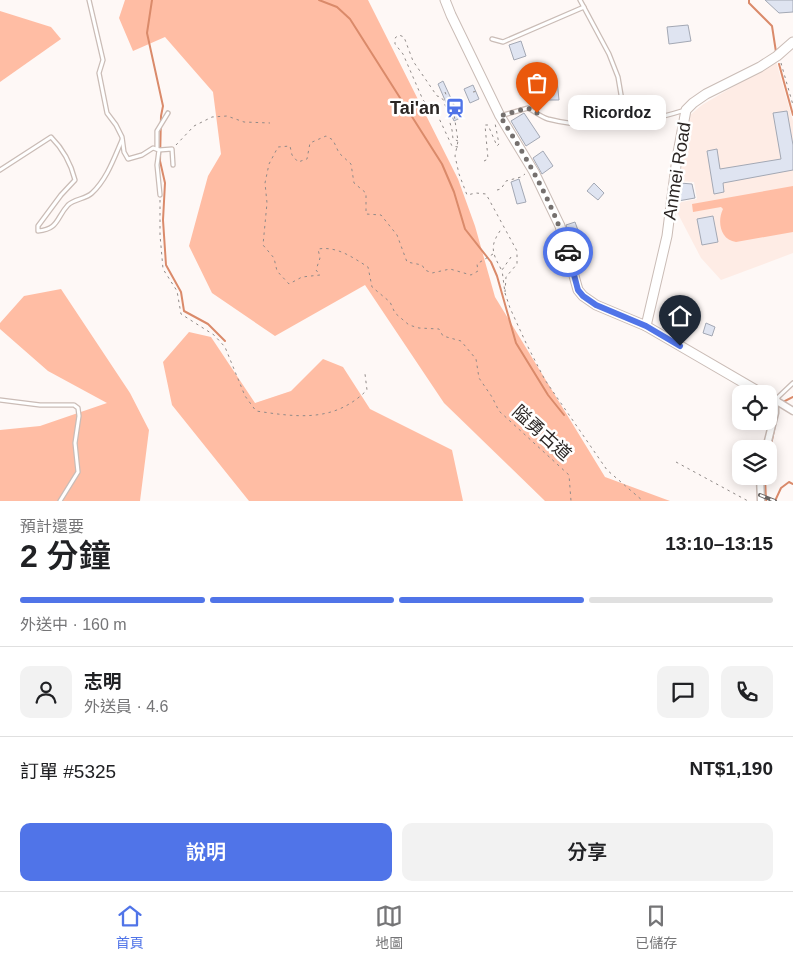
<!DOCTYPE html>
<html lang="zh-TW">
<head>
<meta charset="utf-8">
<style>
	body { margin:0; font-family:Helvetica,"Noto Sans TC",sans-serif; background:#f2f2f2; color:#202124; height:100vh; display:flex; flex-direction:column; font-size:19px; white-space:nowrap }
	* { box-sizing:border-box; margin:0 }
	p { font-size:16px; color:#757577 }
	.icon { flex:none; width:28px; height:28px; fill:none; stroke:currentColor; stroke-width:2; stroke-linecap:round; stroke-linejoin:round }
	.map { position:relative; height:501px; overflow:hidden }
	.drawer { display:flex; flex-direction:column; background:#fff; flex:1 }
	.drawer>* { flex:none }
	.fabs { position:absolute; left:732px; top:385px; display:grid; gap:10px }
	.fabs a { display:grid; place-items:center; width:45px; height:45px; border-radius:10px; background:#fff; box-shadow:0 2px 12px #0003; font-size:25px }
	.pin { position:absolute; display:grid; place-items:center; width:42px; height:42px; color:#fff; margin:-51px -21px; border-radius:50% 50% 50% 0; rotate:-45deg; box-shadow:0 0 5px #0007 }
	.pin .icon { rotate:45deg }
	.courier { position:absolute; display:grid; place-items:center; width:50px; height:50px; margin:-25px; border:4px solid #5074e8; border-radius:50%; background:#fff; color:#222; box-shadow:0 1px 6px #0007 }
	.bubble { position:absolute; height:35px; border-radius:10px; background:#fff; box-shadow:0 2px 12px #0003; font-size:16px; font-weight:600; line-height:35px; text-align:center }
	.summary em { font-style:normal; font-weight:600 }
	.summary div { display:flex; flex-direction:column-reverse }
	.summary { display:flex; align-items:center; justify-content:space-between; height:85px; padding:0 20px }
	h1 { font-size:32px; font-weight:600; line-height:38px }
	.bar { display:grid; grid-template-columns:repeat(4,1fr); gap:8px 5px; align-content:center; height:60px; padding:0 20px }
	.bar i { height:6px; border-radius:4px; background:#e0e0e0 }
	.bar .selected { background:#5074e8 }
	.bar p { grid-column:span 4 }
	.line { display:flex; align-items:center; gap:12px; padding:0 20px; border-top:1px solid #e0e0e0 }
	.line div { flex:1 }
	.round { display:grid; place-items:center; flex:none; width:52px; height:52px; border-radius:10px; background:#f2f2f2 }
	.cta { display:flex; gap:10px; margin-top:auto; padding:10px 20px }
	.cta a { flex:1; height:58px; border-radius:10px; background:#5074e8; color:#fff; font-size:20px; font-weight:600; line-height:58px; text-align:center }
	.cta a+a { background:#f2f2f2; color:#202124 }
	.tab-bar { display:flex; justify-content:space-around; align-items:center; height:70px; border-top:1px solid #e0e0e0; background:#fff; font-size:14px; color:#757577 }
	.tab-bar a { display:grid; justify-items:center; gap:2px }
	.tab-bar .selected { color:#5074e8 }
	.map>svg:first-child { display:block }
	.built { fill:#feece5 }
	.green { fill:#ffbda4 }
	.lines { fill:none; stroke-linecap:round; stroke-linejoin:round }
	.stream { stroke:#da8a6a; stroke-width:2 }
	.building { fill:#dfe4f1; stroke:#a3a8b4 }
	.service-casing { stroke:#cabcb6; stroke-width:5.5 }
	.minor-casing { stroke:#cabcb6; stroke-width:9 }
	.tertiary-casing { stroke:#cabcb6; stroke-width:11 }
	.path { stroke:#908a88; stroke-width:1; stroke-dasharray:2.5 4; stroke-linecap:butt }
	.service { stroke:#fff; stroke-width:3 }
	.minor { stroke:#fff; stroke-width:6 }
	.tertiary { stroke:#fff; stroke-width:9 }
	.rail-casing { stroke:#696462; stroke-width:4 }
	.rail { stroke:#fff; stroke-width:2; stroke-dasharray:5.5; stroke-linecap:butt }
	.done { stroke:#75706e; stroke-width:5; stroke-dasharray:0 9 }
	.route { stroke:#5074e8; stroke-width:6 }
	.labels { text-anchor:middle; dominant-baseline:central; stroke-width:5; stroke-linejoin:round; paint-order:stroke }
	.poi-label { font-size:18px; font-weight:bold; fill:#2b2624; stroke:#fff; text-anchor:end }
	.street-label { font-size:18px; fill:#2b2624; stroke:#fff }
</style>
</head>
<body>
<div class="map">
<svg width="793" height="501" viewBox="0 0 793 501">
	<rect width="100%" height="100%" fill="#fef8f6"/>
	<!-- built -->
	<polygon class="built" points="776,61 793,121 793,253 721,280 701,258 676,210 677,203 697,199 694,182 680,181 689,116 702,105"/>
	<!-- green -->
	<g class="green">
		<polygon points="125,0 368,0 458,179 475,226 495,297 605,477 670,501 545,501 444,403 365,285 275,336 212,293 189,246 208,176 221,154 213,92 165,37 133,51 119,18"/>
		<polygon points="0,11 51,27 61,39 0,82"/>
		<path d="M793,186V232L736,242C720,240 717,221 723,209L721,207L693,212L692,204Z"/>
		<polygon points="61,289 130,393 149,430 140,501 0,501 0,430 40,426 107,403 48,371 0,329 0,323 24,296"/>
		<polygon points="189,332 211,337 255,403 291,391 323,359 343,367 370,409 452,450 463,501 249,501 172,405 163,362"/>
	</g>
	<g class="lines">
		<!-- stream -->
		<g class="stream">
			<polyline points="152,0 147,33 163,106 161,116 160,161 165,183 163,220 166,265 181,292 184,311 208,324 225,341"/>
			<polyline points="319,0 337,7 350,19 442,164 454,192 465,229 491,262 497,276 516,343 548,395 564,415"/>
			<polyline points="749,0 749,3 772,26 776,52"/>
			<polyline points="779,64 793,115"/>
			<polyline points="783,402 793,397"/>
			<polyline points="769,455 776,420"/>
			<polyline points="765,476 766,501"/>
			<polyline points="775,501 781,488 789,482 793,484"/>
		</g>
	</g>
	<!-- building -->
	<g class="building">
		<polygon points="765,0 793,0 793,12 779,13"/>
		<polygon points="688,25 691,41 669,44 667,27"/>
		<polygon points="521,41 526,56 514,60 509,45"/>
		<polygon points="547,80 557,80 559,100 549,100"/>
		<polygon points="443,81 460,118 454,121 438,84"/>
		<polygon points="473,85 479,99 470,103 464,89"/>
		<polygon points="787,111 793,145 793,170 723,183 724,192 714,194 707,151 717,149 720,169 781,159 773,113"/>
		<polygon points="524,113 540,137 526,146 511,121"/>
		<polygon points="543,151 553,166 542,174 533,158"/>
		<polygon points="519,179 526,202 517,204 511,182"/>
		<polygon points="594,183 604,193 598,200 587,191"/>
		<polygon points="680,183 692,184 695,198 678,201"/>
		<polygon points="713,216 718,242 702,245 697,219"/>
		<polygon points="575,222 579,233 569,236 566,225"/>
		<polygon points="670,308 687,317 680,330 663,320"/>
		<polygon points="706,323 715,327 712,336 703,333"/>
	</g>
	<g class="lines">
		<defs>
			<g id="service">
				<polyline points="89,0 103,60 99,73 107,113 116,125 122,137 124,152 128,159 142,155 153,148 159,150 157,165 160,195"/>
				<polyline points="580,0 609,54 618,77 626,124"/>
				<polyline points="492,39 503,42 584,7"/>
				<path d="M500,116L528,108C534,111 541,117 548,119C594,131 641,124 685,110"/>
				<polyline points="157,149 157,131 168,113"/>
				<polyline points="159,150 172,149 173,165"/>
				<path d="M0,170L51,137C63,149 71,164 75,180L61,195L38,226V231C59,229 56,218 68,205C74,199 86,199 92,193C107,179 114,158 122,140"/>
				<polyline points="0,400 40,405 74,405 78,408 79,416 75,443 78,472 60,501"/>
				<polyline points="775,400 793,383"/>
			</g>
			<g id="minor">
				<polyline points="775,400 793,411"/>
				<polyline points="766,449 775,413 775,400"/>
				<polyline points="760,476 761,501"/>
			</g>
			<g id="tertiary">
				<polyline points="445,0 451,15 500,116 534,172 560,226 578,290 583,296 596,305 646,326 763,394"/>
				<polyline points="646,326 667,236 677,158 686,110 693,103 706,94 760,67 777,56 793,42"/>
				<polyline points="769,397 775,400"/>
			</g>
		</defs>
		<!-- service casing -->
		<use href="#service" class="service-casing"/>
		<!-- minor casing -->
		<use href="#minor" class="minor-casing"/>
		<!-- tertiary casing -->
		<use href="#tertiary" class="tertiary-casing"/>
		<!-- path -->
		<g class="path">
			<polyline points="781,63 793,105"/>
			<polyline points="445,92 454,114 458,141 455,156 459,174 467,195 476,193 486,194 517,251 517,264 506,277 505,292"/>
			<polyline points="473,92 478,91"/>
			<polyline points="176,145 194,126 212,117 227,116 244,122 270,123"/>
			<polyline points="458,147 452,146 437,114 423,100 403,54 395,44 395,38 399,35 404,37 413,61 437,96 441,97 444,101 452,130 453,139 458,141"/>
			<polyline points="484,161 488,159 485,125 488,125 497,146 499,144 495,123"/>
			<polyline points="497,190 501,189 506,181 521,177 525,174"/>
			<path d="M160,200V235L163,269L177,291L181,314L214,335L225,347L245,396L256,411C297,417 334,423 367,390L365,374"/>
			<path d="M493,254L477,264L478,271L471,275L450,269L432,273L425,270L422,265L407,262L397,235L381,215L366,214V193L354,183L351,164L339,153L333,140L326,136L310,143L307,159L298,162L292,155L290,146L278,147L269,164L265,183L267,203L263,245L274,258L277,271L289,284L302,277L320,275L316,270L320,258L318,249C337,246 352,257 368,267L372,287L390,302L395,313L409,325L419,328L439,329L443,336L461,341L476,359L479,378L492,397L499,411L569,475L571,501"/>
			<polyline points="511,257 502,270 505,293 510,308 526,343 545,380 607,470 643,501"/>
			<path d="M501,269C491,251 490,245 502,228"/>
			<polyline points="676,462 748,501"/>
		</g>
		<!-- service -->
		<use href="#service" class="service"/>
		<!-- minor -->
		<use href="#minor" class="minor"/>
		<!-- tertiary -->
		<use href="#tertiary" class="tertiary"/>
		<defs>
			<polyline id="rail" points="760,495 775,501"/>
		</defs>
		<!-- rail casing -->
		<use href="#rail" class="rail-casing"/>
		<!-- rail -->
		<use href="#rail" class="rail"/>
	</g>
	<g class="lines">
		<!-- done -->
		<path class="done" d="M537,113L528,108L500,116C527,158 553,203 568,252"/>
		<!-- route -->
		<polyline class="route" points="568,252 578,290 583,296 596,305 646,326 680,346"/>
	</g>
	<!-- icons -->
	<defs>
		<symbol id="station-bare" viewBox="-9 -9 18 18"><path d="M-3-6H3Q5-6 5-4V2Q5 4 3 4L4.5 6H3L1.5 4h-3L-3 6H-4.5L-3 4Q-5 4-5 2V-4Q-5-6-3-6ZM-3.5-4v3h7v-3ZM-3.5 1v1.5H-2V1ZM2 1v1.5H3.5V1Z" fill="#5074e8" stroke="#fff" stroke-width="2.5" paint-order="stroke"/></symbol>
	</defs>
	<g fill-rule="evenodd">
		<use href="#station-bare" x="441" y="94" width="28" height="28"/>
	</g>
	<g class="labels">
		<!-- poi labels -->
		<g class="poi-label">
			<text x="440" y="108">Tai'an</text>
		</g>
		<!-- street labels -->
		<g class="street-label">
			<text transform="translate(677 171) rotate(-81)">Anmei Road</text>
			<text transform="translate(542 433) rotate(42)">隘勇古道</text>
		</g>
	</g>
</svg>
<div class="fabs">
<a><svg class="icon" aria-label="locate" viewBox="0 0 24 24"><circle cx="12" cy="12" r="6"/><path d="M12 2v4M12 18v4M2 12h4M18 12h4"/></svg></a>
<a><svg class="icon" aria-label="layers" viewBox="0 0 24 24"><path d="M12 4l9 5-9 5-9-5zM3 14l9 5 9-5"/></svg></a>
</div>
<div class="pin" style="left:537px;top:113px;background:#ea580c"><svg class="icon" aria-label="bag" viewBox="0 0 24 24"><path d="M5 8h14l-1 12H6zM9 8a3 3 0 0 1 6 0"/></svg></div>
<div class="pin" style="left:680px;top:346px;background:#1f2937"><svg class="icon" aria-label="home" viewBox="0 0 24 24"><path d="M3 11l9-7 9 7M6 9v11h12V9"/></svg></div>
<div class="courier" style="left:568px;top:252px"><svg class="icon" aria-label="car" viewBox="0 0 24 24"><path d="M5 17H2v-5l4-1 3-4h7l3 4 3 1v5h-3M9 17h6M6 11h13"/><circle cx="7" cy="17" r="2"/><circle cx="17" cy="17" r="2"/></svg></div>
<div class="bubble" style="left:568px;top:95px;width:98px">Ricordoz</div>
</div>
<section class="drawer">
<div class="summary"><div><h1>2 分鐘</h1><p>預計還要</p></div><em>13:10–13:15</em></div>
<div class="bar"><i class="selected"></i><i class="selected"></i><i class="selected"></i><i></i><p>外送中 · 160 m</p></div>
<div class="line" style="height:90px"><a class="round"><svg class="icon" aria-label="person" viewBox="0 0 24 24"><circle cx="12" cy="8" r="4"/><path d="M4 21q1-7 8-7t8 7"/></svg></a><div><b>志明</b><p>外送員 · 4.6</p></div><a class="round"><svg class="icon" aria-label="chat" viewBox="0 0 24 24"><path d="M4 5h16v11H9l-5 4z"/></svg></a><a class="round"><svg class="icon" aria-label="phone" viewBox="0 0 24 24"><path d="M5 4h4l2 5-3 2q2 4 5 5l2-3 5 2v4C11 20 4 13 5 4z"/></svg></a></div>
<div class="line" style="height:65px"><div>訂單 #5325</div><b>NT$1,190</b></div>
<div class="cta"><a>說明</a><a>分享</a></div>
</section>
<nav class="tab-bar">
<a class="selected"><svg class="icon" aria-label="home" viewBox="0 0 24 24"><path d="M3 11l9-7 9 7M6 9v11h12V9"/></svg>首頁</a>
<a><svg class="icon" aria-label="map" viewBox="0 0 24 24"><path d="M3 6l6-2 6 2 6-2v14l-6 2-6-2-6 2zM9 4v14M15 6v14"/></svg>地圖</a>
<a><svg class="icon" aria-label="saved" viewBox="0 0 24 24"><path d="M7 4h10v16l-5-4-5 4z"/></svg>已儲存</a>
</nav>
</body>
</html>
